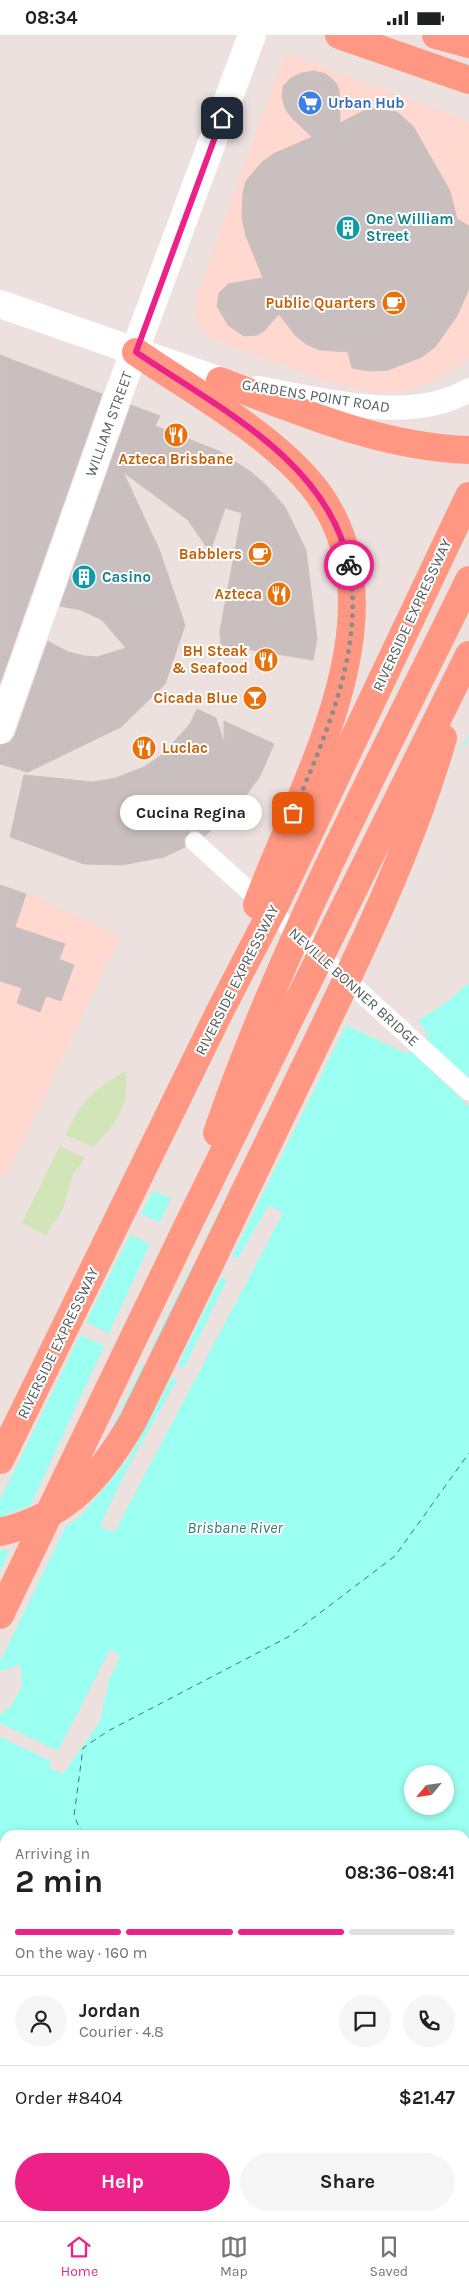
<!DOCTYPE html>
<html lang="en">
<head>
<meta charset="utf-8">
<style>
	body { margin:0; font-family:Karla,sans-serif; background:#f6f6f6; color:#202124; height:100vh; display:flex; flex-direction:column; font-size:19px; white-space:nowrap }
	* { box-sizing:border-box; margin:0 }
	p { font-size:16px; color:#757577 }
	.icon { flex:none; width:28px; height:28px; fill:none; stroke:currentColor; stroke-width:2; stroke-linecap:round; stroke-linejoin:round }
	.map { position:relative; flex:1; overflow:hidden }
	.panel { position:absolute; left:0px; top:1795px; width:470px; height:391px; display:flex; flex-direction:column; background:#fff; border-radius:15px 15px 0 0; box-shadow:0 2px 8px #0003 }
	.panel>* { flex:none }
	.needle { width:32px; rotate:241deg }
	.buttons { position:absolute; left:404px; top:1730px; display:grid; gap:10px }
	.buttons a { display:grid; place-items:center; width:50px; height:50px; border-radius:50%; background:#fff; box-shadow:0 2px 8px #0003; font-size:25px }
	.pin { position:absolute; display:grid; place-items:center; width:42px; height:42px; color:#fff; margin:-21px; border-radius:10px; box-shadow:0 2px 8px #0006 }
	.courier { position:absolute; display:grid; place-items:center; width:50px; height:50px; margin:-25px; border:4px solid #ed2288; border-radius:50%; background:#fff; color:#222; box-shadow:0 1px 6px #0007 }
	.bubble { position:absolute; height:35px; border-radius:18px; background:#fff; box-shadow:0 2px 8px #0003; font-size:16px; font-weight:700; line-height:35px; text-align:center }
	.summary em { font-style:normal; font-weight:700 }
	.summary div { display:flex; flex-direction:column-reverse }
	.summary { display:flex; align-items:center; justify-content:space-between; height:85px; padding:0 15px }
	h1 { font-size:32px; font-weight:700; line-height:38px }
	.bar { display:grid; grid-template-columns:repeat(4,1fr); gap:8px 5px; align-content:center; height:60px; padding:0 15px }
	.bar i { height:6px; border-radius:4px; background:#e0e0e0 }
	.bar .active { background:#ed2288 }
	.bar p { grid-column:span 4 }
	.line { display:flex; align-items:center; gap:12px; padding:0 15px; border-top:1px solid #e0e0e0 }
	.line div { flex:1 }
	.round { display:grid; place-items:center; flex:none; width:52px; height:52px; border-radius:26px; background:#f6f6f6 }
	.primary-button { display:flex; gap:10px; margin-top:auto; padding:10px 15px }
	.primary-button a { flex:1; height:58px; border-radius:30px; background:#ed2288; color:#fff; font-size:20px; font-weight:700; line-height:58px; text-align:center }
	.primary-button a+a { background:#f6f6f6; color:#202124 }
	.status { display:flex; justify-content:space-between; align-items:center; height:35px; padding:0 25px; background:#fff; direction:ltr }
	.status svg { height:14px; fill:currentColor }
	.menu { display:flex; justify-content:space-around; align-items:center; height:70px; border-top:1px solid #e0e0e0; background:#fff; font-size:14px; color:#757577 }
	.menu a { display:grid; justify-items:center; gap:2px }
	.menu .active { color:#ed2288 }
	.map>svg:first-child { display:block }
	.commercial { fill:#ffd9d0 }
	.green { fill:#d2e5b9 }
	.water { fill:#9bfff1; fill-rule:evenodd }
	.pier { fill:#ece1de; fill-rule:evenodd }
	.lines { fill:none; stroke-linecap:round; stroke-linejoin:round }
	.ferry { stroke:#2a7d78; stroke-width:1; stroke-dasharray:6 5; stroke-linecap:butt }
	.building { fill:#c8bfbe; stroke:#d0bfbd }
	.pedestrian { stroke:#fff; stroke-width:19 }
	.minor { stroke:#fff; stroke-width:24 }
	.tertiary { stroke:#fff; stroke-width:28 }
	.secondary { stroke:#fff; stroke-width:28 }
	.motorway { stroke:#ff9782; stroke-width:28 }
	.done { stroke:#8c8d8c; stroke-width:5; stroke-dasharray:0 9 }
	.route { stroke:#ed2288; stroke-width:6 }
	.labels { text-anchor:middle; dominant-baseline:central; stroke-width:4; stroke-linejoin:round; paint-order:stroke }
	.shop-label { font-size:15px; font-weight:bold; fill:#366cbe; stroke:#fff; text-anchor:start }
	.culture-label { font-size:15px; font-weight:bold; fill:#0d838f; stroke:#fff; text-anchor:start }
	.food-label { font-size:15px; font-weight:bold; fill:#c56008; stroke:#fff; text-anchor:end }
	.street-label { font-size:15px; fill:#586060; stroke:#fff }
	.water-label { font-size:16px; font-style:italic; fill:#2a7d78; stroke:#fff }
</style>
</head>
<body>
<div class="status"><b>08:34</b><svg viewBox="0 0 49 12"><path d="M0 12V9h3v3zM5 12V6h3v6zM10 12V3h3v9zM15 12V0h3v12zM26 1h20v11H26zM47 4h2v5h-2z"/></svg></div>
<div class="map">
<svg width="469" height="2186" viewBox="0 0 469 2186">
	<rect width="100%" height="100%" fill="#ece1de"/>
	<!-- commercial -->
	<g class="commercial">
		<polygon points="285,18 469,86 469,325 444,340 407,357 378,358 335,349 211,303 198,289 193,270"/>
		<polygon points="0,849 30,859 120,900 6,1143 0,1140"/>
	</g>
	<!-- green -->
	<g class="green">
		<path d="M126,1036C130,1071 117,1088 93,1112L66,1100C81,1066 94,1053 126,1036Z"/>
		<polygon points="60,1111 85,1123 72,1141 63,1174 46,1200 22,1188"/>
	</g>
	<!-- water -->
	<path class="water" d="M469,700V2186H0V1439L198,1054L392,825ZM412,1739H445V1771H412ZM5,1800H465V2181H5Z"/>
	<!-- pier -->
	<g class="pier">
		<path d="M469,704V948L446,968L418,985L429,1001L425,1004L469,1044V1071L410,1016L407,1019L346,990L232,1221L238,1223L269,1170L283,1178L114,1498L100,1491L126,1436L177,1345L172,1342L129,1423L80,1482L66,1491L0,1627V1536L10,1515H0V1482L30,1471L104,1311L80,1300L0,1465V1434L196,1052L309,912L390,823L463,705L460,716ZM306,1002L211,1211L204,1208V1207ZM153,1156L171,1163L160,1187L141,1179ZM130,1200L150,1209L109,1298L86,1287ZM193,1229L200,1232L156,1319L150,1316ZM221,1242L227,1245L184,1333L178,1330ZM143,1329L150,1332L113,1394L112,1393Z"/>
		<polygon points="110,1614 120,1621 109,1645 100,1686 63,1739 49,1733 51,1726 0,1702 0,1688 58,1716"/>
		<polygon points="20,1629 22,1649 18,1660 10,1672 0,1680 0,1635 3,1636"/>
		<polygon points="0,2037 5,2040 5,2143 0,2140"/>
		<polygon points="70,2181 240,2181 248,2186 78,2186"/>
	</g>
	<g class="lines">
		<!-- ferry -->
		<g class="ferry">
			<polyline points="83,1800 74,1781 83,1713 108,1696 288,1602 395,1521 469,1418"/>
			<polyline points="174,2186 175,2181"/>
		</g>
	</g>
	<!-- building -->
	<g class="building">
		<polygon points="314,36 326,39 336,48 339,55 340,88 365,75 373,74 397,77 413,91 450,156 457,184 469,191 469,254 457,281 435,312 422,322 388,335 370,336 352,333 348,317 320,315 306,309 295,300 279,279 264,296 257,300 244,301 228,290 217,271 219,258 228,249 263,243 246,201 242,183 243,158 246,146 261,128 273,119 312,102 291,82 285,73 282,62 283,51 291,43 302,38"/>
		<polygon points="0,320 102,359 0,648"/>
		<polygon points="131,370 160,381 155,391 219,416 251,437 267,451 285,472 306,515 317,604 313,625 221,610 220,596 242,478 225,473 210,517 188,485 123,437 159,514 185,590 165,649 121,692 28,737 0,729 0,710 10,707 15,700 48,606 68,617 85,621 97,622 126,613 102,585 81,575 60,571"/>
		<polygon points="197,674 216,683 224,708 224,686 274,709 260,741 242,766 205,801 198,796 191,796 184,804 185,812 164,822 122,830 84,829 10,802 24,740 93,747 116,743 144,732 163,719 190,689"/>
		<polygon points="0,850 26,859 15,892 65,909 59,924 74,930 61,966 46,961 40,977 17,968 22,953 0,946"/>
	</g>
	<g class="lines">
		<!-- pedestrian -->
		<polyline class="pedestrian" points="195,807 469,1056"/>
		<!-- minor -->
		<path class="minor" d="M258,353C322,364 410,390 469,355"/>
		<!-- tertiary -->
		<polyline class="tertiary" points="0,695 116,366 252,0"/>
		<!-- secondary -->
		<polyline class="secondary" points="0,269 220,346"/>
		<!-- motorway -->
		<g class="motorway">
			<polyline points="339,0 469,45"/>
			<polyline points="436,0 469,9"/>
			<path d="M136,317C192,356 268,397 311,449C411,570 302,746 257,870"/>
			<path d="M220,346C300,377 382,412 469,415"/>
			<path d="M217,1098C283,907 381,726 469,545"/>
			<polyline points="0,1425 218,980 277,866 469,461"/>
			<path d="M0,1497C66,1482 100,1443 133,1386C190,1271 245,1156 301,1040C354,930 409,820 443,703"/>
			<polyline points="0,1580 188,1190 469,620"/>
		</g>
	</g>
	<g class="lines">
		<!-- done -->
		<path class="done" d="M293,778C325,701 365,615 349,530"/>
		<!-- route -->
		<path class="route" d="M222,83L136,317C216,372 328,425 349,530"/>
	</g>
	<!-- icons -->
	<defs>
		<symbol id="supermarket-disc" viewBox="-11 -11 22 22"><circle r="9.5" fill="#3f7fe0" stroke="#fff"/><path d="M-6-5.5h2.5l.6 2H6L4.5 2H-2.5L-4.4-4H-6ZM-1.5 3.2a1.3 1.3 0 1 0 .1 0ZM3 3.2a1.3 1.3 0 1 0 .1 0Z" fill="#fff"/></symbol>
		<symbol id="building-disc" viewBox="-11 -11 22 22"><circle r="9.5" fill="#0f9aa8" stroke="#fff"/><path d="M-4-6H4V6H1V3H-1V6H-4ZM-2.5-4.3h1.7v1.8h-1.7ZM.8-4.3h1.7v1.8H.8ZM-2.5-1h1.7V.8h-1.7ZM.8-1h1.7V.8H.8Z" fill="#fff"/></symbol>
		<symbol id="cafe-disc" viewBox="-11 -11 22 22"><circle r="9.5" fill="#e8710a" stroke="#fff"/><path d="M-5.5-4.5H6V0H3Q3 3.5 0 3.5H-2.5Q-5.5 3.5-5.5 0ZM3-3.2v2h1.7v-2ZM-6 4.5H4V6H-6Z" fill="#fff"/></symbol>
		<symbol id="restaurant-disc" viewBox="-11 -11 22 22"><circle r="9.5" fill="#e8710a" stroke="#fff"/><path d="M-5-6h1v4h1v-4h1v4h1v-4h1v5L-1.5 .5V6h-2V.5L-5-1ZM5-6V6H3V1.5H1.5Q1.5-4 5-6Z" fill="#fff"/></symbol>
		<symbol id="bar-disc" viewBox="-11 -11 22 22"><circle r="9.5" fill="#e8710a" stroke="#fff"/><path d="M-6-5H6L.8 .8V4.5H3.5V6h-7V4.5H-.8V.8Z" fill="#fff"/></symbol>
	</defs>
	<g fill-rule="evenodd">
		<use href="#supermarket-disc" x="296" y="54" width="28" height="28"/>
		<use href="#building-disc" x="334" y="179" width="28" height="28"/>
		<use href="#cafe-disc" x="380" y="254" width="28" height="28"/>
		<use href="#restaurant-disc" x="162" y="386" width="28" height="28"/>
		<use href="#cafe-disc" x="246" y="505" width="28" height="28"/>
		<use href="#building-disc" x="70" y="528" width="28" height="28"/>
		<use href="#restaurant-disc" x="265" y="545" width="28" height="28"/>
		<use href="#restaurant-disc" x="252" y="611" width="28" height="28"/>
		<use href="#bar-disc" x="241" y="649" width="28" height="28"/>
		<use href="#restaurant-disc" x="130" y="699" width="28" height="28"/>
	</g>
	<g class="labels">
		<!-- shop labels -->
		<g class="shop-label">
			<text x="328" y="68">Urban Hub</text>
		</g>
		<!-- culture labels -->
		<g class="culture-label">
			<text x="366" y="184">One William<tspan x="366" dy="17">Street</tspan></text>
			<text x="102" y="542">Casino</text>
		</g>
		<!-- food labels -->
		<g class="food-label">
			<text x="376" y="268">Public Quarters</text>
			<text x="176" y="424" text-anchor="middle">Azteca Brisbane</text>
			<text x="242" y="519">Babblers</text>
			<text x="262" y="559">Azteca</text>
			<text x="248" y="616">BH Steak<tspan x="248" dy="17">&amp; Seafood</tspan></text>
			<text x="238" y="663">Cicada Blue</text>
			<text x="162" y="713" text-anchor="start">Luclac</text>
		</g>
		<!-- street labels -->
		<g class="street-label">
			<text transform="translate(316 361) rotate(9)">GARDENS POINT ROAD</text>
			<text transform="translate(109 389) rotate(-70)">WILLIAM STREET</text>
			<text transform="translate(412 580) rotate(-65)">RIVERSIDE EXPRESSWAY</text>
			<text transform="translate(237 945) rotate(-63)">RIVERSIDE EXPRESSWAY</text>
			<text transform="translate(354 952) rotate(42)">NEVILLE BONNER BRIDGE</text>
			<text transform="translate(58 1308) rotate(-64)">RIVERSIDE EXPRESSWAY</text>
		</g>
		<!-- water labels -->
		<g class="water-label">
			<text x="235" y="1492">Brisbane River</text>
		</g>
	</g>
</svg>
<div class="buttons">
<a><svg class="needle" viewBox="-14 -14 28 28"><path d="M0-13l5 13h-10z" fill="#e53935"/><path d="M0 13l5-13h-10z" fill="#757577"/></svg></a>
</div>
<div class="pin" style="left:293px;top:778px;background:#ea580c"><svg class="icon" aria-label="bag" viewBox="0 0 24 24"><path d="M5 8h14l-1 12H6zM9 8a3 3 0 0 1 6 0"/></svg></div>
<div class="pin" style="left:222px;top:83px;background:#1f2937"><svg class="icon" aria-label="home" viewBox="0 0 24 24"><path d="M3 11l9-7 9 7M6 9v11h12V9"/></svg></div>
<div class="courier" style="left:349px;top:530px"><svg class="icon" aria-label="bike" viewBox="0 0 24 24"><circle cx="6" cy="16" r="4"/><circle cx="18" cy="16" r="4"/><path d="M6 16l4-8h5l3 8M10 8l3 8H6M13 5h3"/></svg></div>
<div class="bubble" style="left:120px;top:760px;width:142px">Cucina Regina</div>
<section class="panel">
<div class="summary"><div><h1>2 min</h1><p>Arriving in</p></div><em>08:36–08:41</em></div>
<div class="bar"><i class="active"></i><i class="active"></i><i class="active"></i><i></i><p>On the way · 160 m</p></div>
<div class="line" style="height:90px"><a class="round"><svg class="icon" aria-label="person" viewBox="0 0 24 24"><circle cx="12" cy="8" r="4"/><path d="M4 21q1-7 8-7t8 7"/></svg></a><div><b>Jordan</b><p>Courier · 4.8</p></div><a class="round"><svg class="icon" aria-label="chat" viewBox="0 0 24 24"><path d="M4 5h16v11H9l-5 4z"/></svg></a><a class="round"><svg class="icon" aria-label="phone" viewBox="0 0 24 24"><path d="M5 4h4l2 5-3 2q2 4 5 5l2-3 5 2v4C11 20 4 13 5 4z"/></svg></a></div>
<div class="line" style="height:65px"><div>Order #8404</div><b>$21.47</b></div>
<div class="primary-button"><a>Help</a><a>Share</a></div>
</section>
</div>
<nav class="menu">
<a class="active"><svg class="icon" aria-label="home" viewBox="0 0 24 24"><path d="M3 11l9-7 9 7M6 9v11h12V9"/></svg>Home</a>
<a><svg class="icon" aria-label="map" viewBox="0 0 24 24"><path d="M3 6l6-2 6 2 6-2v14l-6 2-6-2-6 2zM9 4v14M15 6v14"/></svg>Map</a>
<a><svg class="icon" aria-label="saved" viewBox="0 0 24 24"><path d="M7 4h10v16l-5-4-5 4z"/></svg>Saved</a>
</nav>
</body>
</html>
